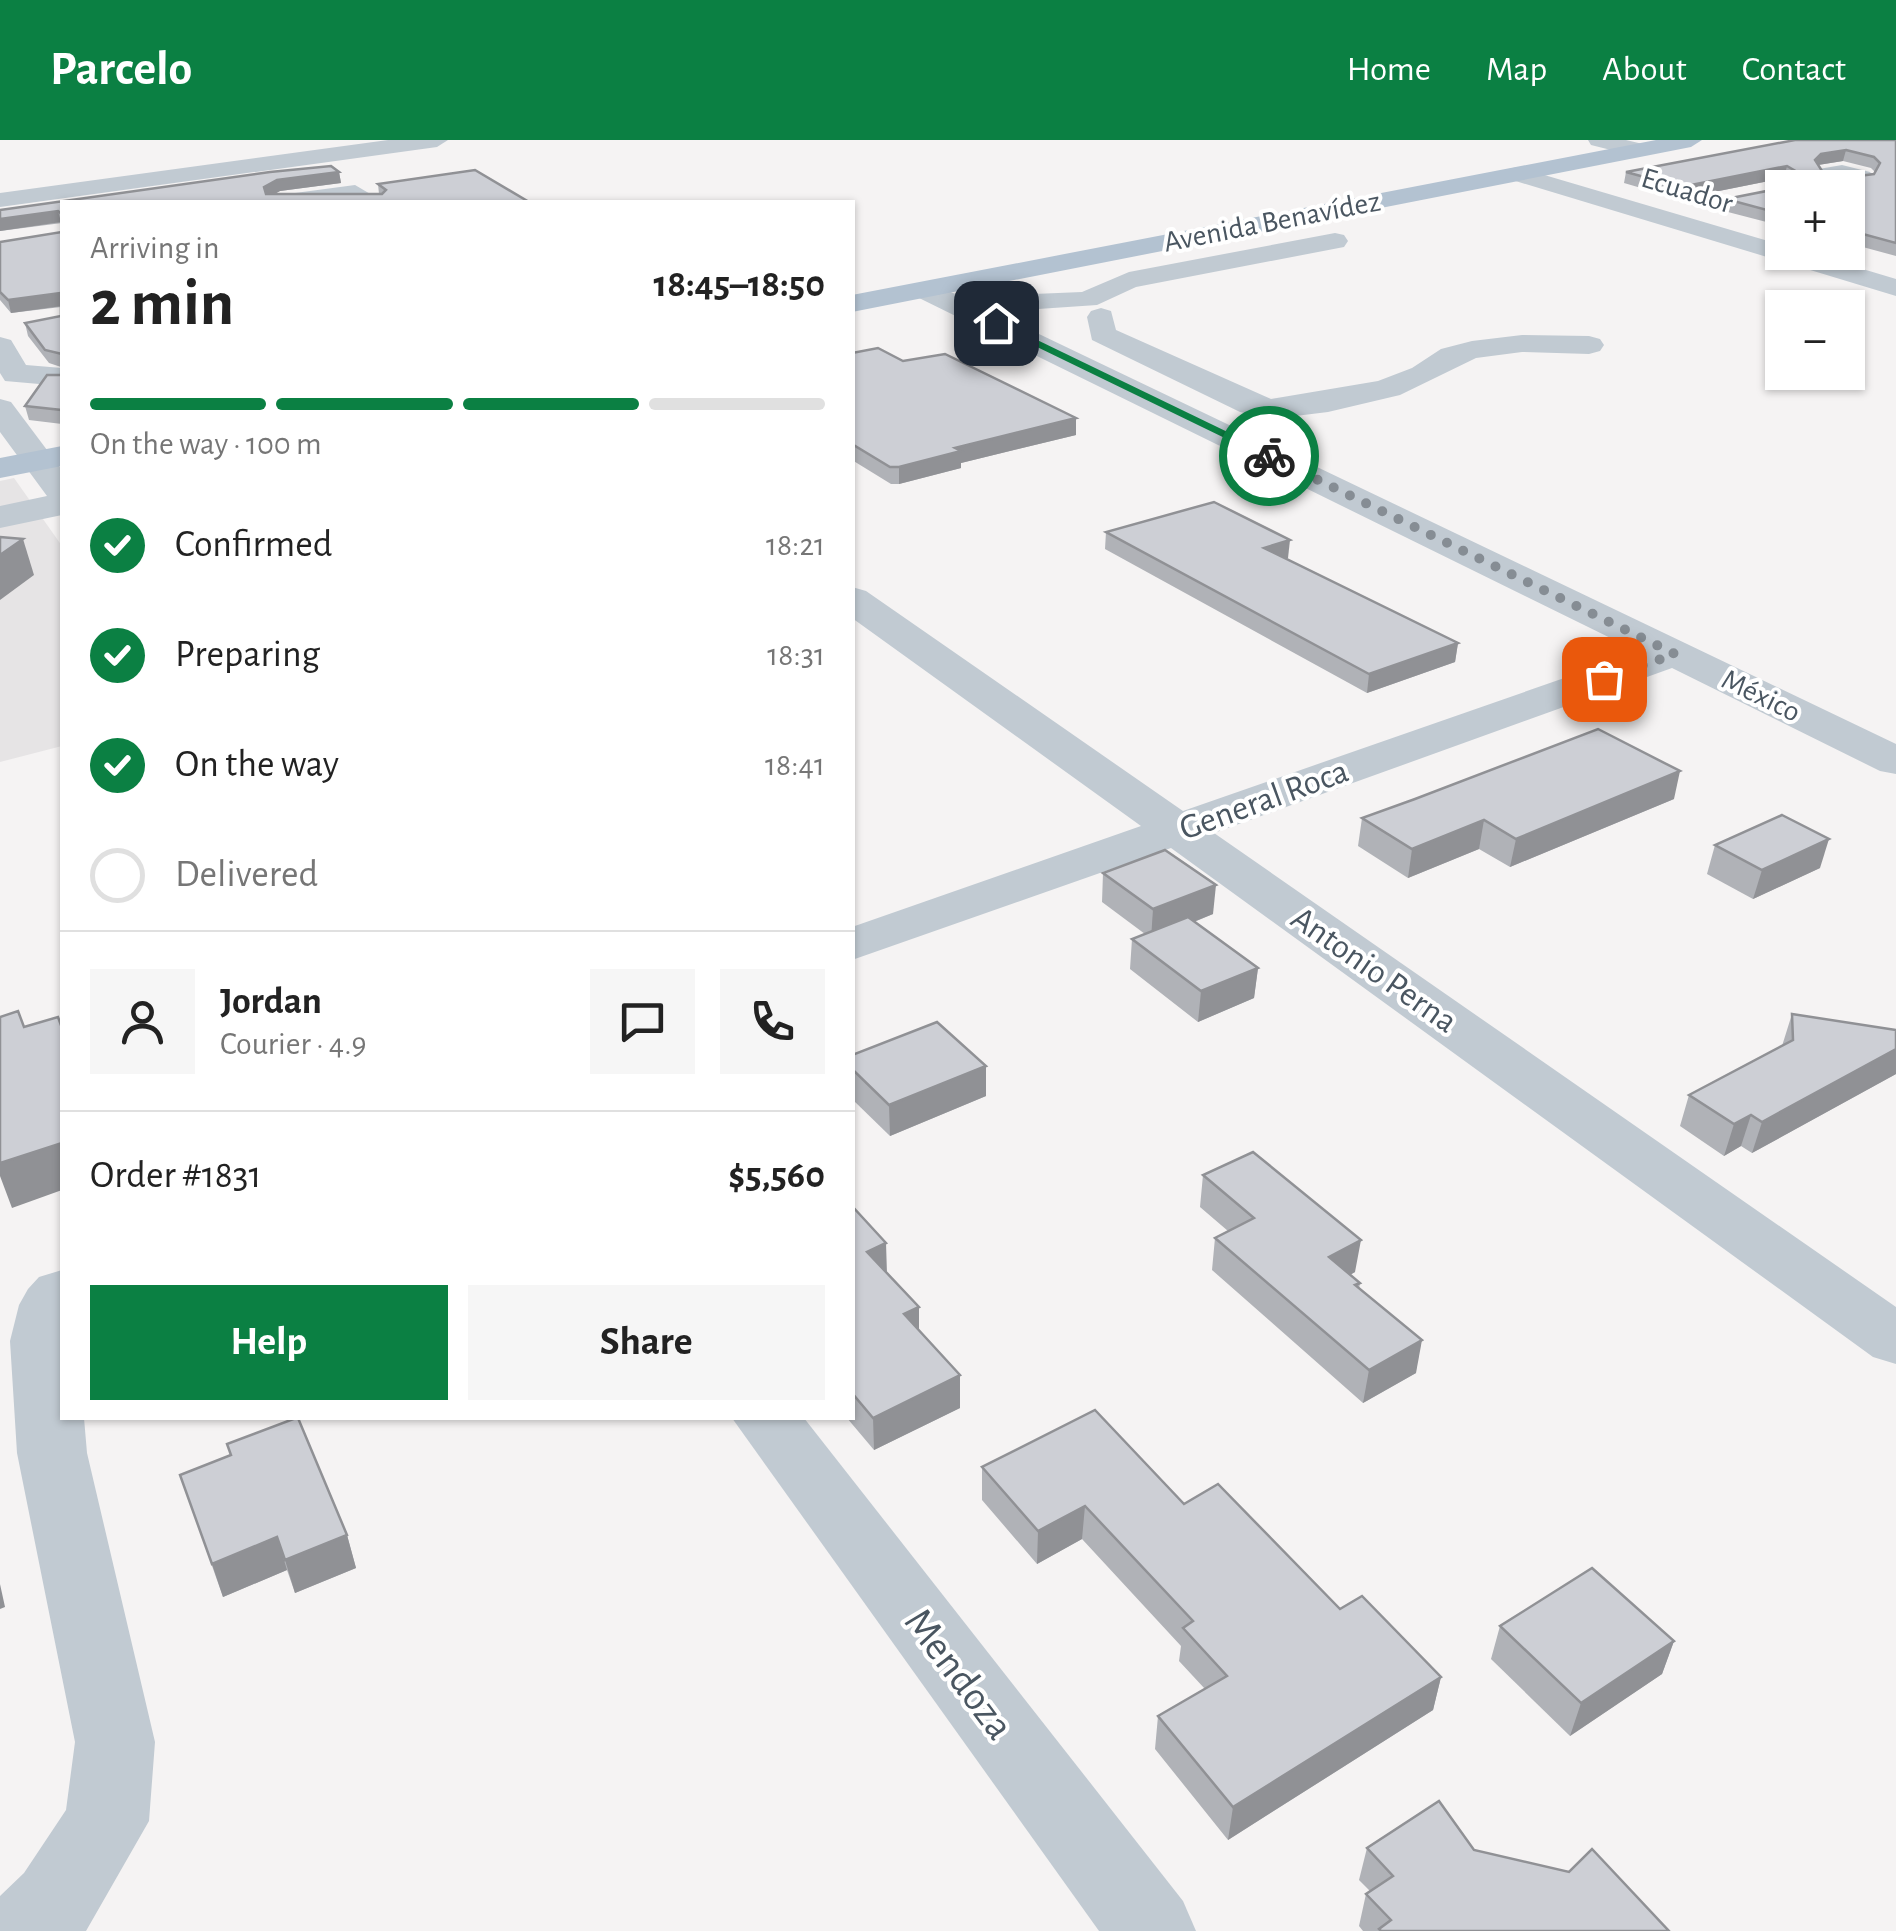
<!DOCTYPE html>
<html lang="en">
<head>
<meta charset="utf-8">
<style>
	body { margin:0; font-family:"Alegreya Sans",sans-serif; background:#f6f6f6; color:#222; height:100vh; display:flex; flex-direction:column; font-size:38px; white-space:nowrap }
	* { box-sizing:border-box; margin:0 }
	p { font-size:32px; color:#767676 }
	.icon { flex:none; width:55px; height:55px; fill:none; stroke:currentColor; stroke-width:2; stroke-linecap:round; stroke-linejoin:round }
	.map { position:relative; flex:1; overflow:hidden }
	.drawer { position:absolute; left:60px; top:60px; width:795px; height:1220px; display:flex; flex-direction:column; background:#fff; border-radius:0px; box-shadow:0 2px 8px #0004 }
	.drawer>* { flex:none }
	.fabs { position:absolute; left:1765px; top:30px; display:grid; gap:20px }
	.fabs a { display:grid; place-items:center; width:100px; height:100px; border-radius:0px; background:#fff; box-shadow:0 2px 8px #0004; font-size:50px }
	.pin { position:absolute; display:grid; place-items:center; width:85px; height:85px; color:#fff; margin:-42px; border-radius:20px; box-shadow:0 5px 15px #0006 }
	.courier { position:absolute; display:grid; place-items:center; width:100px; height:100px; margin:-50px; border:8px solid #0b8043; border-radius:50%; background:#fff; color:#222; box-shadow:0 2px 12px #0007 }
	.summary em { font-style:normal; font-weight:700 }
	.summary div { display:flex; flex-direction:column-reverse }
	.summary { display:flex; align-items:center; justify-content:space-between; height:170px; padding:0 30px }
	h1 { font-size:65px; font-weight:700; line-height:75px }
	.bar { display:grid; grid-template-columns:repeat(4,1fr); gap:15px 10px; align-content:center; height:120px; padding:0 30px }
	.bar i { height:12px; border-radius:8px; background:#e0e0e0 }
	.bar .selected { background:#0b8043 }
	.bar p { grid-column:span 4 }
	.line { display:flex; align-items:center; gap:25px; padding:0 30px; border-top:2px solid #e0e0e0 }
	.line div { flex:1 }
	.round { display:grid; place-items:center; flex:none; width:105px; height:105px; border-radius:0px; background:#f6f6f6 }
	ol { padding:0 30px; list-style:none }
	li { display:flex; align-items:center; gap:30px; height:110px }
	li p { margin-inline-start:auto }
	li .icon { padding:10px; border-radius:50%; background:#0b8043; color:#fff; stroke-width:4 }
	li:last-child { color:#767676 }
	li i { width:55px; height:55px; border:5px solid #e0e0e0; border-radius:50% }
	.cta { display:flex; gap:20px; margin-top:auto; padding:20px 30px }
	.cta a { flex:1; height:115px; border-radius:0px; background:#0b8043; color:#fff; font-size:40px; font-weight:700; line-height:115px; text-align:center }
	.cta a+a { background:#f6f6f6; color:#222 }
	header { display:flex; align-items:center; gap:60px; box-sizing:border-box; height:140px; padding:0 50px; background:#0b8043; color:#fff }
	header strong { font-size:48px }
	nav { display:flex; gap:55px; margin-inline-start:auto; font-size:35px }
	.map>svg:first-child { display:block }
	.education { fill:#e6e4e5 }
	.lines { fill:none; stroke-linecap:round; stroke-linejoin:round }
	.minor { fill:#c1cad2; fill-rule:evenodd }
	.major { fill:#b3c2d1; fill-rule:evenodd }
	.wall { fill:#b0b2b7; fill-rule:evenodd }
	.shaded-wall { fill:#909195 }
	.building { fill:#cdcfd5; stroke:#909195; stroke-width:2.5; fill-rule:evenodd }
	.route { fill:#0b8043 }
	.done { stroke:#868d94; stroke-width:10; stroke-dasharray:0 18 }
	.labels { text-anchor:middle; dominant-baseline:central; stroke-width:8; stroke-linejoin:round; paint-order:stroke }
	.far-street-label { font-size:30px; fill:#4a5661; stroke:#fff }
	.street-label { font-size:35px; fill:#4a5661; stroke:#fff }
	.near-street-label { font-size:42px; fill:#4a5661; stroke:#fff }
</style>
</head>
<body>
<header>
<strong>Parcelo</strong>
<nav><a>Home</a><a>Map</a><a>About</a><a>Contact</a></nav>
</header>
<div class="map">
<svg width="1896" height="1791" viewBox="0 0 1896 1791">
	<rect width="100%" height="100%" fill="#f5f3f3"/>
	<!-- education -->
	<polygon class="education" points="14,338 62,406 62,606 0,622 0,341"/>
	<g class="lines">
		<!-- minor -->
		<g class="minor">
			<polygon points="388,0 448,0 437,7 0,67 0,53"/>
			<polygon points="1588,0 1626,0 1647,5 1650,10 1639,17 1591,5"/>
			<path d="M1842,25L1870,32L1874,37L1870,42C1851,47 1830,49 1815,34L1819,29Z"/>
			<polygon points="1517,27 1782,105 1782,112 1806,112 1896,139 1896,156 1509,39 1505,34 1509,29"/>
			<polygon points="355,45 384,62 268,62 280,55"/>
			<polygon points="1335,93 1344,95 1348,101 1344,107 1136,147 1097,165 993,172 1896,604 1896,634 1880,631 1672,528 1214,693 1896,1167 1896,1224 1873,1217 1171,708 852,820 852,787 1141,686 852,478 852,447 866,451 1183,671 1639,512 915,156 911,150 925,142 963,157 1082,152 1129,132"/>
			<polygon points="1101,168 1111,171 1116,190 1271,259 1378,241 1412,228 1441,209 1472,201 1522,195 1589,196 1600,199 1604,205 1600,211 1589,214 1522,212 1476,218 1400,255 1328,272 1271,279 1240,272 1092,200 1087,177 1091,171"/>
			<polygon points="0,197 11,200 26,225 62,228 62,246 5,241 0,233"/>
			<polygon points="0,259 11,262 62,330 62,375 0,388 0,366 47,356 0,292"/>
			<polygon points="62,1130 62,1278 84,1278 87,1313 155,1602 149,1681 86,1791 0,1791 0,1756 24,1733 66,1670 75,1602 17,1313 10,1201 19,1165 28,1149 39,1137"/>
			<polygon points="732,1278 804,1278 1183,1761 1196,1791 1099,1791"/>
		</g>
		<!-- major -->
		<g class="major">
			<polygon points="1656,0 1702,0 1691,7 852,172 852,155"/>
			<polygon points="62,306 62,326 0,338 0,318"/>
		</g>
	</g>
	<!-- wall -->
	<g class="wall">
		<path d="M1896,0V116L1848,103V48L1786,47L1788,40L1784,38L1679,59L1624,43L1626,32ZM1843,21L1871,28L1875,32L1874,34L1843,38L1822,31L1818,25Z"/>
		<polygon points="331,26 339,32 341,43 280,51 274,54 379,54 378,44 475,30 529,62 62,62 62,284 29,280 25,266 47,235 61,235 61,227 49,223 28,196 25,183 61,176 61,167 11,173 0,160 0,102 62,92 62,83 0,91 0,70 270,32"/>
		<polygon points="1782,48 1782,86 1724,71 1726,59"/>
		<polygon points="852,213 903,221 1076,295 961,323 961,328 899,344 891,344 852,320"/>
		<polygon points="1106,392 1288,418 1286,419 1458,503 1455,522 1367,553 1105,409"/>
		<polygon points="1674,659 1510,727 1479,709 1408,738 1358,706 1362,678"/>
		<polygon points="1715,705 1820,728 1753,759 1707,734"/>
		<polygon points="1103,733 1213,774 1194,782 1258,828 1254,858 1198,882 1130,829 1132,799 1145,794 1102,762"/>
		<polygon points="1792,874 1896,890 1896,934 1752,1013 1741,1006 1724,1016 1680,986 1689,955 1782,906"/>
		<polygon points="852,915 986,956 890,996 852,959"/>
		<polygon points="1203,1035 1355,1132 1350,1135 1360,1143 1359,1149 1416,1233 1363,1263 1212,1130 1215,1098 1228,1091 1200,1067"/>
		<polygon points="852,1066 887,1133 919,1167 919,1190 960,1235 960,1268 874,1310 847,1278 852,1278"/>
		<polygon points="982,1327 1184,1364 1441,1537 1433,1570 1228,1700 1155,1609 1158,1576 1205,1549 1179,1521 1181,1506 1082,1399 1037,1424 982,1360"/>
		<polygon points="180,1335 347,1395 356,1428 295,1453 287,1430 223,1457"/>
		<polygon points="1500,1486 1674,1501 1662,1534 1570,1596 1491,1519"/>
		<polygon points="1367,1708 1474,1710 1669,1791 1363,1791 1359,1786 1366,1754 1370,1751 1359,1740"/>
	</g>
	<!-- shaded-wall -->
	<g class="shaded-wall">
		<polygon points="1846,10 1843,21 1818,25 1815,20 1821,14"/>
		<polygon points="1787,26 1784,38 1679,59 1681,47"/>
		<polygon points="339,32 341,43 280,51 266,59 264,47 277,40"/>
		<polygon points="58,71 61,82 0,91 0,79"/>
		<polygon points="61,153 62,166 11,173 8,160"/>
		<polygon points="1076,278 1076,295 961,323 961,328 899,344 899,327 955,308"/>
		<polygon points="23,399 34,435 0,460 0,415"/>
		<polygon points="1290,400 1288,418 1262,426 1264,408"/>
		<polygon points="1458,503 1455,522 1367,553 1369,534"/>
		<polygon points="1680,631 1674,659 1510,727 1516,699"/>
		<polygon points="1484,680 1479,709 1408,738 1412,709"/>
		<polygon points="1829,699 1820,728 1753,759 1762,730"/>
		<polygon points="1216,745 1213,774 1151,799 1153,769"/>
		<polygon points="1258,828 1254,858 1198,882 1201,851"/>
		<polygon points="1896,909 1896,934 1752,1013 1762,982"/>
		<polygon points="986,926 986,956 890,996 889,965"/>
		<polygon points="1751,975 1741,1006 1724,1016 1734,984"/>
		<polygon points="62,1003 62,1050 12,1068 0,1036 0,1023"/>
		<polygon points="1361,1100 1355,1132 1324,1149 1329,1117"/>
		<polygon points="886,1103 887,1135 867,1112"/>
		<polygon points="919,1167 919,1199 904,1174"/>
		<polygon points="1422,1200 1416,1233 1363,1263 1369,1230"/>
		<polygon points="960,1235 960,1268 874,1310 873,1278"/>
		<polygon points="1085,1366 1082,1399 1037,1424 1038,1391"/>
		<polygon points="347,1395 356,1428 295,1453 285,1420"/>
		<polygon points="277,1397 287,1430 223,1457 212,1424"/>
		<polygon points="0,1444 5,1467 0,1469"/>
		<polygon points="1674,1501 1662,1534 1570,1596 1581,1563"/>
		<polygon points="1441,1537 1433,1570 1228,1700 1233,1667"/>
	</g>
	<!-- building -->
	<g class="building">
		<path d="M1795,0H1896V103L1848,90V48H1783L1786,47L1789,40L1800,39L1799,33L1787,26L1681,47L1626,32ZM1846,10L1874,17L1880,23L1874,34L1843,38L1822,31L1815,20L1821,14Z"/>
		<polygon points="331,26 339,32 277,40 264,47 266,54 382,54 386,50 378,44 475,30 529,62 62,62 62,74 58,71 0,79 0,70 270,32"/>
		<polygon points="1782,48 1782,74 1726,59"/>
		<polygon points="62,79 62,270 25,266 47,235 61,235 62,214 45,210 25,183 61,176 61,153 8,160 0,152 0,102 62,92"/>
		<polygon points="878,208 903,221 945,214 1076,278 955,308 961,311 899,327 890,327 852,304 852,213"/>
		<polygon points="1214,362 1290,400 1264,408 1458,503 1369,534 1106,392"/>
		<polygon points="0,397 23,399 0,415"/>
		<polygon points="1598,589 1680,631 1516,699 1484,680 1412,709 1362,678 1415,659"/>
		<polygon points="1782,675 1829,699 1762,730 1715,705"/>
		<polygon points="1165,710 1216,745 1153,769 1103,733"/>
		<polygon points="1188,777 1258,828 1201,851 1132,799"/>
		<polygon points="18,871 24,887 58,877 62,888 62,1003 0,1023 0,877"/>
		<polygon points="1792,874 1896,890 1896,909 1762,982 1751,975 1734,984 1689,955 1793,900"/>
		<polygon points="937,882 986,926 889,965 852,929 852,915"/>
		<polygon points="1253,1012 1361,1100 1329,1117 1360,1143 1355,1145 1422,1200 1369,1230 1215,1098 1254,1078 1203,1035"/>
		<polygon points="852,1066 886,1103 867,1112 919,1167 904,1174 960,1235 873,1278 852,1253"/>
		<polygon points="1095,1270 1184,1364 1218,1344 1340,1469 1362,1456 1441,1537 1233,1667 1158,1576 1227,1536 1183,1488 1193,1481 1085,1366 1038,1391 982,1327"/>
		<polygon points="296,1278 298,1278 347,1395 285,1420 277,1397 212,1424 180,1335 231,1315 227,1304"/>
		<polygon points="1592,1428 1674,1501 1581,1563 1500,1486"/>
		<polygon points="1439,1661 1474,1710 1569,1732 1592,1709 1669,1791 1381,1791 1379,1789 1391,1780 1366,1754 1393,1736 1367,1708"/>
	</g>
	<!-- route -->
	<polygon class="route" points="996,180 1273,314 1274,316 1266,318 992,185"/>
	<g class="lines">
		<!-- done -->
		<polyline class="done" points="1269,316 1675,514 1604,539"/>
	</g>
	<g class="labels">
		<!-- far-street labels -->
		<g class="far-street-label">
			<text transform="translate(1687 51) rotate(17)">Ecuador</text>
			<text transform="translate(1272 82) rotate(-11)">Avenida Benavídez</text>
			<text transform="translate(1761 556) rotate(26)">México</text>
		</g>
		<!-- street labels -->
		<g class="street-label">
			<text transform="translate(1264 660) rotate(-20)">General Roca</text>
			<text transform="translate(1374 830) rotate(35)">Antonio Perna</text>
		</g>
		<!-- near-street labels -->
		<g class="near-street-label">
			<text transform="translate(959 1534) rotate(53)">Mendoza</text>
		</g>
	</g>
</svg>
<div class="fabs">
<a>+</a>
<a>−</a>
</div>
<div class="pin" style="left:1604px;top:539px;background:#ea580c"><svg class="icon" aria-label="bag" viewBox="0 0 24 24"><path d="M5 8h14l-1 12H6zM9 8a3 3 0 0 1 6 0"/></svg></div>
<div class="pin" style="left:996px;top:183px;background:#1f2937"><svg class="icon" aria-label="home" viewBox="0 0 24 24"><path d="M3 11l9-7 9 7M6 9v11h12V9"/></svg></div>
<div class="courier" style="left:1269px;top:316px"><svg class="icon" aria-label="bike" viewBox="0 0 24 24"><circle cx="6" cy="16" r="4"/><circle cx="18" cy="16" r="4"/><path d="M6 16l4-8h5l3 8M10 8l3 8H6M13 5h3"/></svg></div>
<section class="drawer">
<div class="summary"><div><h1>2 min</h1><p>Arriving in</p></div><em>18:45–18:50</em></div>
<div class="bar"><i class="selected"></i><i class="selected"></i><i class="selected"></i><i></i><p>On the way · 100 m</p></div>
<ol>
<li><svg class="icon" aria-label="check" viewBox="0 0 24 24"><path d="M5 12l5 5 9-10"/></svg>Confirmed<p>18:21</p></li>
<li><svg class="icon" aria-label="check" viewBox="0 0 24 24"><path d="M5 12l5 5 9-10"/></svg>Preparing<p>18:31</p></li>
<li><svg class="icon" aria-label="check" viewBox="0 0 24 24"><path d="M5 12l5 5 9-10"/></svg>On the way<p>18:41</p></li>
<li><i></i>Delivered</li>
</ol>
<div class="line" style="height:180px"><a class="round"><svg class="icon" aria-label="person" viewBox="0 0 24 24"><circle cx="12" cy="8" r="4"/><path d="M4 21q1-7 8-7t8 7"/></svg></a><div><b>Jordan</b><p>Courier · 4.9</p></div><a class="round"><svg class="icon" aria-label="chat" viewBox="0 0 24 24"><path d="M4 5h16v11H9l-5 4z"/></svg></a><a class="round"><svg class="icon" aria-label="phone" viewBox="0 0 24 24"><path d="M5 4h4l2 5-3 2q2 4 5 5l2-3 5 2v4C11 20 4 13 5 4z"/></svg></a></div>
<div class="line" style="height:130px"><div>Order #1831</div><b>$5,560</b></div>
<div class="cta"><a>Help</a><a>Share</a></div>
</section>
</div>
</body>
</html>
